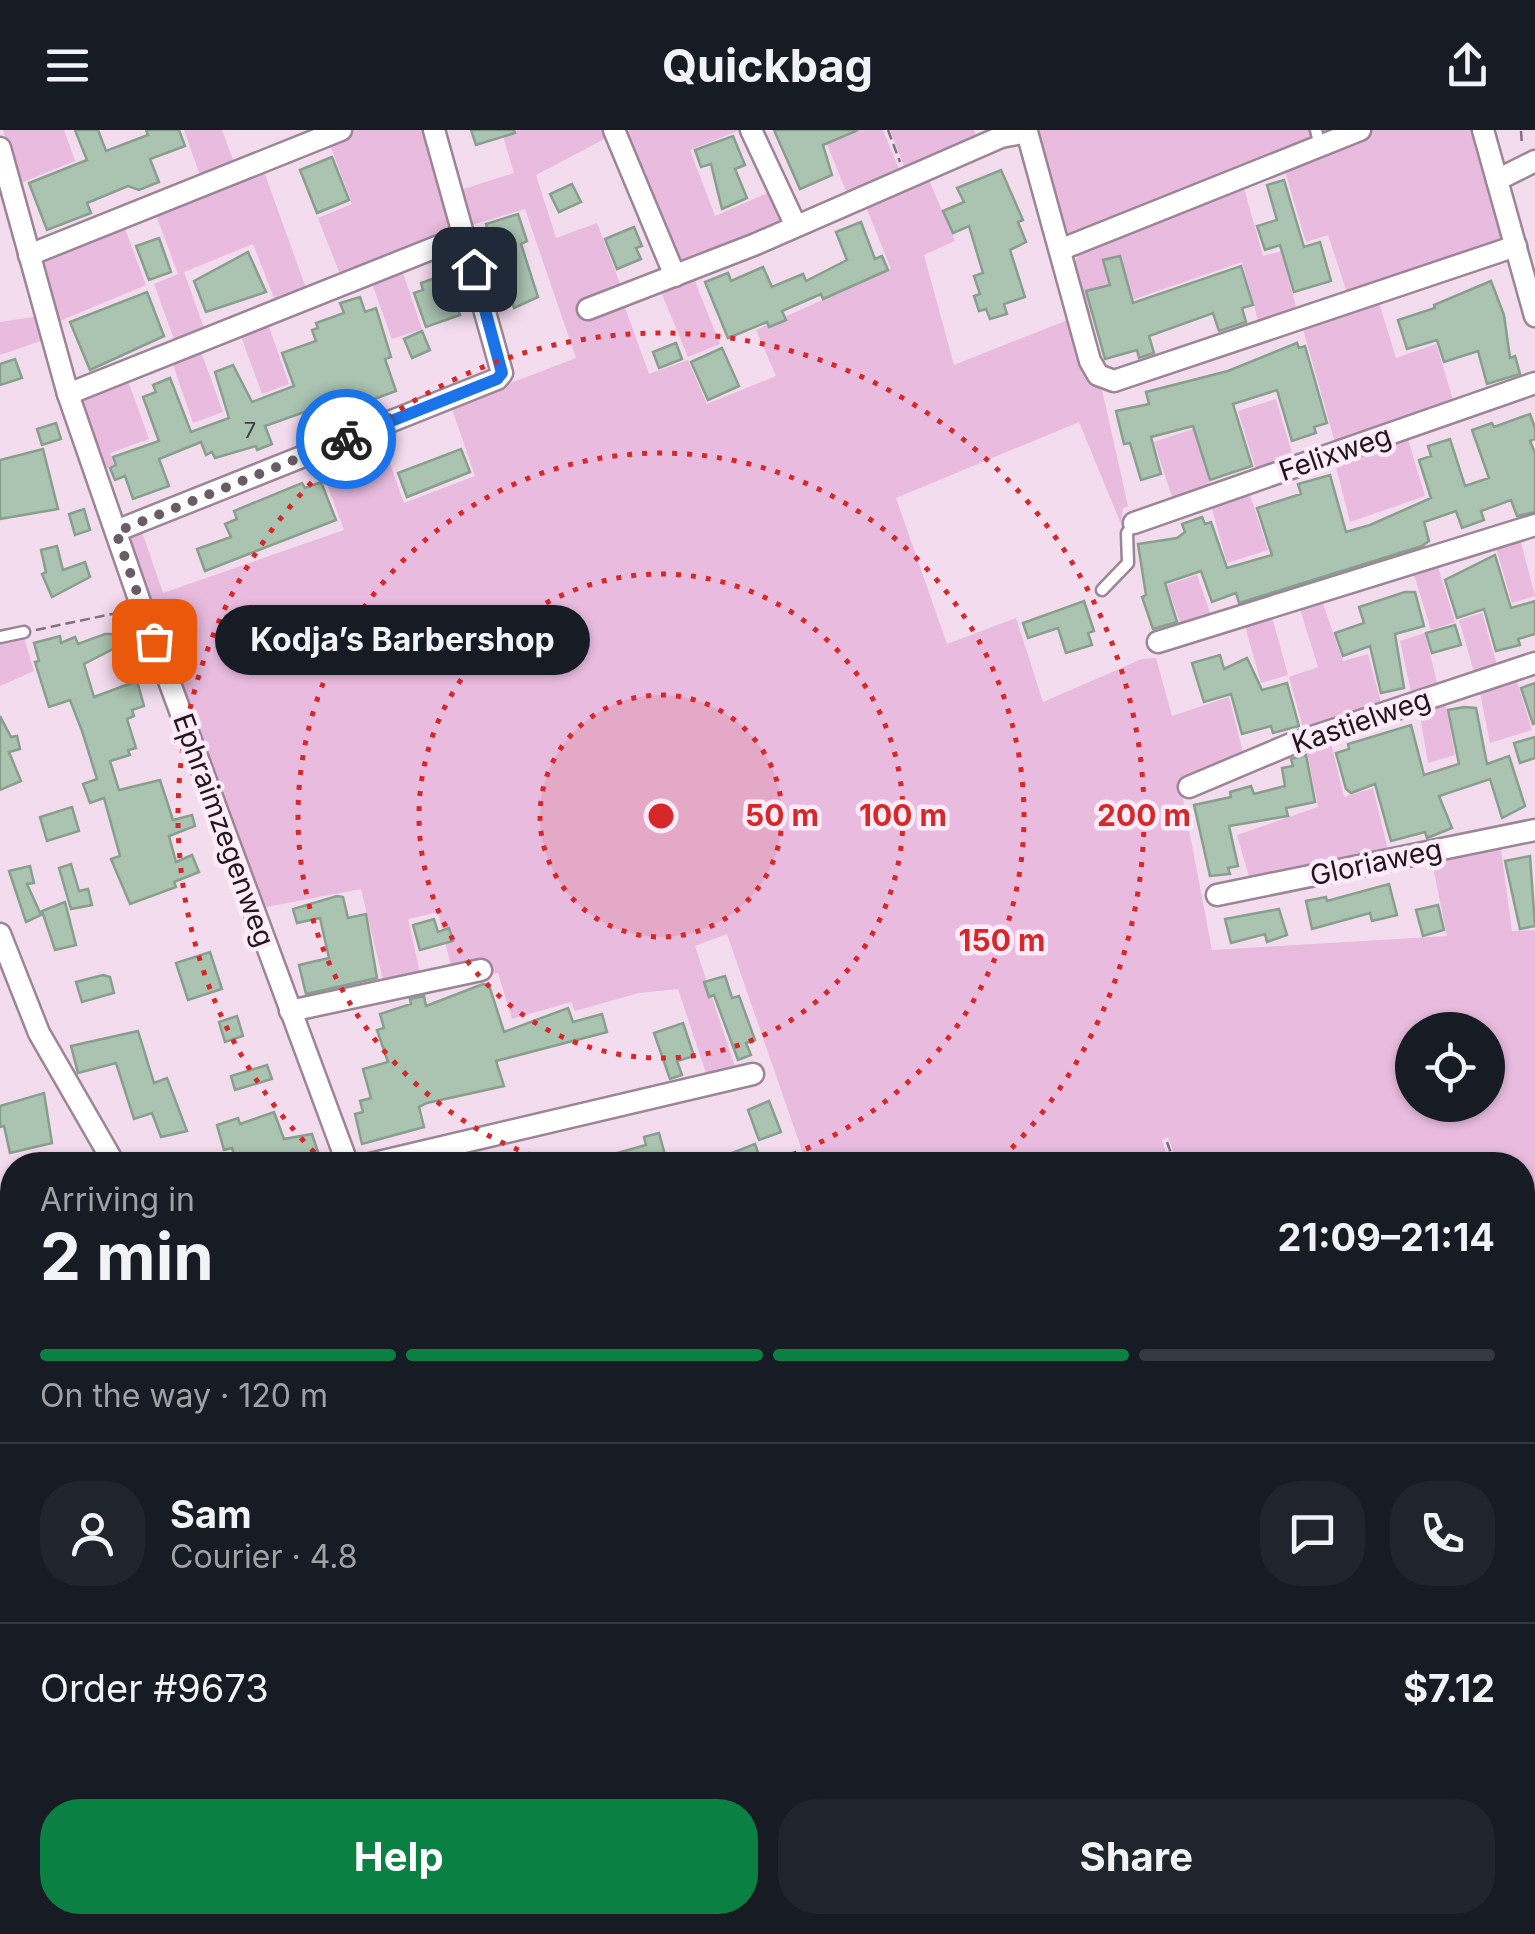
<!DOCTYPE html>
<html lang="en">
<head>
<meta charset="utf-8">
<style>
	body { margin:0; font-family:Inter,sans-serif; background:#20242c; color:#f1f3f6; height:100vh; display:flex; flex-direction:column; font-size:38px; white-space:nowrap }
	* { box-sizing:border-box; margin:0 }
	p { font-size:32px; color:#9ea1a6 }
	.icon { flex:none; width:55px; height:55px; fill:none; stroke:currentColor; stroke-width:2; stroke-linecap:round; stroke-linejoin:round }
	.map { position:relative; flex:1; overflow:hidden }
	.drawer { position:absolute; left:0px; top:1022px; width:1535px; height:782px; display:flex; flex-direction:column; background:#171b24; border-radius:40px 40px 0 0; box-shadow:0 2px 8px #0004 }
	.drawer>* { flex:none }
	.tools { position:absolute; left:1395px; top:882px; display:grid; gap:20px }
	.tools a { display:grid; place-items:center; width:110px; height:110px; border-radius:50%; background:#171b24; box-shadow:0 2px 8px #0004; font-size:50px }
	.pin { position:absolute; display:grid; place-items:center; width:85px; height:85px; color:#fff; margin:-42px; border-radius:20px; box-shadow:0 5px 15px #0006 }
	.courier { position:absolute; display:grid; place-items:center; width:100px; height:100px; margin:-50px; border:8px solid #1a73e8; border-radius:50%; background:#fff; color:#222; box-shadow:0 2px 12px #0007 }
	.bubble { position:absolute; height:70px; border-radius:35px; background:#171b24; box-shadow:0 2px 8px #0004; font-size:32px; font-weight:700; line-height:70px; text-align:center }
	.summary em { font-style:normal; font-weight:700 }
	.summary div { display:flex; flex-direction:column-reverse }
	.summary { display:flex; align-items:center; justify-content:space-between; height:170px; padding:0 40px }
	h1 { font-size:65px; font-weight:700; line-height:75px }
	.bar { display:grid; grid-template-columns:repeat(4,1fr); gap:15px 10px; align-content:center; height:120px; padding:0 40px }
	.bar i { height:12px; border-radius:8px; background:#363941 }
	.bar .active { background:#0b8043 }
	.bar p { grid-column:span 4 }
	.line { display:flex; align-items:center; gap:25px; padding:0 40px; border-top:2px solid #363941 }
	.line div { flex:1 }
	.round { display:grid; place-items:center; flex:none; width:105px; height:105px; border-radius:40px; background:#20242c }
	.action { display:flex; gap:20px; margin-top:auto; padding:20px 40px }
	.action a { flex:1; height:115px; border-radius:40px; background:#0b8043; color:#fff; font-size:40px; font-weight:700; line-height:115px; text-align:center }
	.action a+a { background:#20242c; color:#f1f3f6 }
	header { display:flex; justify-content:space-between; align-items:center; height:130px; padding:0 40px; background:#171b24; font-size:45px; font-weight:700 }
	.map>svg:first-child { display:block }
	.green { fill:#e8bbdf; fill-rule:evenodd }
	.building { fill:#abc3b1; stroke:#889f8d; stroke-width:2.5 }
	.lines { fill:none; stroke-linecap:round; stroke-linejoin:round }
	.service-casing { stroke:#9b8596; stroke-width:15 }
	.minor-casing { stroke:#9b8596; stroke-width:25 }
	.path { stroke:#80717d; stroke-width:2.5; stroke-dasharray:10 5; stroke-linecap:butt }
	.service { stroke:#fff; stroke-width:10 }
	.minor { stroke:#fff; stroke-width:20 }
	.done { stroke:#6a5c66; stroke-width:10; stroke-dasharray:0 18 }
	.route { stroke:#1a73e8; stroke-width:12 }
	.ring { fill:none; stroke:#d62828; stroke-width:5; stroke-dasharray:5 10 }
	.labels { text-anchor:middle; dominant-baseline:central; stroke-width:9; stroke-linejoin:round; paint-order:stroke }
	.number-label { font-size:22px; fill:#424242 }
	.street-label { font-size:28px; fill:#1f171d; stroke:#feebfa }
	.centre { fill:#d62828; stroke:#feebfa; stroke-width:5 }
	.ring-label { font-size:30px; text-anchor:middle; font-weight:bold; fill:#d62828; stroke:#feebfa; stroke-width:9; stroke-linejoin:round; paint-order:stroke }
</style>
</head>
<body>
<header><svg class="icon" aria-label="menu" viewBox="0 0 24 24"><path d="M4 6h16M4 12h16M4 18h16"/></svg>Quickbag<svg class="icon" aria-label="share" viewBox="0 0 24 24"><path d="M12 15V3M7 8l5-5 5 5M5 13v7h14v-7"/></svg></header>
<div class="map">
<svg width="1535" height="1804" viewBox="0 0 1535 1804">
	<rect width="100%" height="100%" fill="#f4dcef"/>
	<!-- green -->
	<g class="green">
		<polygon points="3,0 64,0 75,31 18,54"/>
		<polygon points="184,0 222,0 235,35 201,48"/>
		<polygon points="355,0 429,0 452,99 450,105 341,147 318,88 352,74 329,12"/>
		<path d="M501,0H607L610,6L536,45L556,108L597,93L621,156L579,171L585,186L623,172L649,244L688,230L707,274L776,246L756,200L891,139L863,69L926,43L955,111L924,125L954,235L1075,187L1100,251L1128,376L1123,378L1121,394L1079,292L896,368L947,514L1016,488L1043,572L1142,529L1156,528L1172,586L1229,567L1243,623L1237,625L1240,634L1182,663L1212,820L1447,806L1431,727L1500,713L1512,801L1535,800V1347L1523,1352L1522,1035H1178L1168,1007L1162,1010L1170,1035H807L727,804L695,816L737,943L708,949L678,859L639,863L575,881L571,872L512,889L498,843L491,844L487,833L452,840L438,782L408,789L421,847L384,854L361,759L261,778L128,406L140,396L163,463L344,400L317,328L379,303L404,373L475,346L451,276L576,228L525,79L468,96L457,61L514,43ZM1412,900H1488V975H1412Z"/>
		<polygon points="630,0 740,0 690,20 715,86 774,60 788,92 680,139 624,3"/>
		<polygon points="821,0 883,0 901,44 849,68"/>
		<polygon points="890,0 974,0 979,14 905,39"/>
		<polygon points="1031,0 1348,0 1069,107"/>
		<polygon points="1370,0 1476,0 1504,111 1348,166 1328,105 1306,112 1283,35"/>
		<polygon points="263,39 307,161 276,173 253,114 184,142 205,201 175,212 154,154 178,144 155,82"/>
		<polygon points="1242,51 1263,126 1282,121 1298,185 1260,197 1242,132 1085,186 1074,134 1080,120"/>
		<polygon points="124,96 146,155 55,193 38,132"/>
		<polygon points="401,137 422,199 392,209 370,148"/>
		<polygon points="692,144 720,214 688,227 659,157"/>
		<polygon points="1377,166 1396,228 1436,214 1455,276 1336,316 1301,192"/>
		<polygon points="40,186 46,209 0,225 0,192"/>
		<polygon points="267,191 289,254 262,264 239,201"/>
		<polygon points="200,219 223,282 193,293 171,229"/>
		<polygon points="127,248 149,309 110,323 114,335 102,339 79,269"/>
		<polygon points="1276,269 1294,330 1257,343 1238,281"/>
		<polygon points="1193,299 1211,358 1173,370 1154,312"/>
		<polygon points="1406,303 1425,366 1350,392 1334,329"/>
		<polygon points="1248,359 1268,420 1227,433 1210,372"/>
		<polygon points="1519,404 1535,466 1512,473 1494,411"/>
		<polygon points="1437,434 1455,492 1431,500 1413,442"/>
		<polygon points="1197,445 1212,488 1182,498 1167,455"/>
		<polygon points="1322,471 1343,531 1368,524 1382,577 1304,601 1289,547 1318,537 1300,479"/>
		<polygon points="1482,483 1497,535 1474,542 1459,490"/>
		<polygon points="1272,487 1288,545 1261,553 1245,496"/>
		<polygon points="22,501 34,541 0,556 0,505"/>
		<polygon points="1425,503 1438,557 1412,566 1400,511"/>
		<polygon points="1514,542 1532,600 1490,613 1478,553"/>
		<polygon points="1444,565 1455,625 1428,633 1418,574"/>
		<polygon points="1329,605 1344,667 1373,658 1389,724 1251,753 1237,705 1318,677 1305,612"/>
		<polygon points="1535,1359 1535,1513 1523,1517 1523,1364"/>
		<polygon points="1535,1709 1535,1804 769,1804 766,1793 1522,1792 1523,1714"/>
	</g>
	<!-- building -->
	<g class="building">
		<polygon points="75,0 98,0 106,21 148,5 146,0 179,0 185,16 150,29 159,52 139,60 128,56 87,73 91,83 47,100 29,53 87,30"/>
		<polygon points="471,0 514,0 515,3 476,15"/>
		<polygon points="774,0 858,0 823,15 832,45 800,59"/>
		<polygon points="733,6 745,35 735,39 747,68 722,79 711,34 701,37 695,20"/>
		<polygon points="332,27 349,70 317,83 300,40"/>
		<polygon points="1001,40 1023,90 1018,92 1026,112 1010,120 1025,167 1004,174 1007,184 990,189 986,179 979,181 974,166 980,164 974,146 983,143 969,96 953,103 943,81 964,72 957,58"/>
		<polygon points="1284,50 1304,117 1320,112 1331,151 1294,162 1280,115 1265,120 1257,96 1277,90 1267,55"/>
		<polygon points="572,54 581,72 559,82 550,64"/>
		<polygon points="518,84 527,111 521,114 538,167 514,178 486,94"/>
		<polygon points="861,92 875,129 882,126 888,140 823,169 821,164 782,181 786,190 769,197 767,192 728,208 705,152 728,143 731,151 763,137 772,157 803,144 806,151 847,130 836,102"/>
		<polygon points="634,97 642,116 636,118 641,129 617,139 605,109"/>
		<polygon points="159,108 171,142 149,150 136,116"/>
		<polygon points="248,122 266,162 206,182 194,151"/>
		<polygon points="1120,126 1133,173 1241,136 1253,175 1242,178 1246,192 1219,201 1213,183 1149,206 1154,223 1139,228 1137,220 1105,229 1086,161 1110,155 1103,130"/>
		<polygon points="435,148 437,156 445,153 449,166 453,164 460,185 426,197 414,163 423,160 421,153"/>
		<polygon points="1491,151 1504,185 1510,228 1515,226 1520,244 1487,254 1478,221 1444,232 1437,210 1407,219 1398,190 1435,178 1434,175"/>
		<polygon points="147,162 164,206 90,240 70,192"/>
		<polygon points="360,167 365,182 376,178 391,227 385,229 396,261 342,281 338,270 265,296 272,314 257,320 256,316 215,328 212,322 206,325 201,312 159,329 169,356 133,369 125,346 115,350 110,338 116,335 113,327 159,311 143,267 156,262 153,255 170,248 191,302 229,288 215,242 233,235 252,272 294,256 282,223 316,211 312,200 318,198 316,193 344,183 340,173"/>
		<polygon points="422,201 430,220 412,228 404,209"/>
		<polygon points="676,213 682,229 659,238 653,222"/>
		<polygon points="1297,213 1299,218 1305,216 1327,293 1314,297 1316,303 1292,311 1277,260 1233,274 1252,336 1210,350 1193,296 1151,307 1161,344 1141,350 1130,313 1124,314 1116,281 1149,274 1146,262 1228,241"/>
		<polygon points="722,218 739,256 708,270 691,232"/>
		<polygon points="15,229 22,248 0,255 0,234"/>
		<polygon points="1530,284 1535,298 1535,309 1530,311 1535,323 1535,382 1517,386 1511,370 1481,381 1484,390 1462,398 1456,381 1424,392 1429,411 1422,416 1239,473 1236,463 1212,472 1201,441 1165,453 1177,492 1153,499 1142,467 1146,465 1138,414 1177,408 1185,402 1182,394 1202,387 1205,394 1211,392 1227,438 1272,425 1257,378 1301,364 1298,354 1330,345 1346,402 1370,395 1431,368 1419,330 1431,326 1428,316 1450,309 1465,356 1489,348 1472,300 1492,293 1494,297"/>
		<polygon points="56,293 61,309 42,315 37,299"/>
		<polygon points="43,319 58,379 0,389 0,330"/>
		<polygon points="461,319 470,342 407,367 398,343"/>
		<polygon points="321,352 336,390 205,441 197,419 231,407 225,394 237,389 234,381 302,353 305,358"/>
		<polygon points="84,379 90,400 75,405 69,384"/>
		<polygon points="57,416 63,440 85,432 90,447 52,467 42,444 46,442 41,420"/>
		<polygon points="1495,425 1511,478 1535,471 1535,504 1518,509 1520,515 1496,521 1484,479 1457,488 1445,450"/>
		<polygon points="1405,462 1415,462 1424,496 1395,504 1404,558 1381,563 1370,516 1343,526 1335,503 1364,493 1359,477"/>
		<polygon points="1084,471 1094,501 1088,503 1092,515 1066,523 1058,498 1028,508 1023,493"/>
		<polygon points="1455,495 1461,515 1432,523 1426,503"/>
		<polygon points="105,504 114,504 119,516 84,534 94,567 137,551 144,576 132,580 134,586 127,589 136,618 128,620 130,625 110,631 119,660 160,650 173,690 192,685 195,696 169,706 176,732 192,725 199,742 174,752 176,757 130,774 111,729 120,726 104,668 90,673 83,654 97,649 82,601 70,570 49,577 35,532 39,531 34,513 60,506 61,513 75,507 78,514"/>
		<polygon points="1220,525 1224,539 1247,528 1262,560 1287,553 1299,596 1273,603 1271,596 1242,604 1231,564 1204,572 1192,533"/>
		<polygon points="1535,553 1535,593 1533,594 1521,558"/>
		<polygon points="1464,577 1476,578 1487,634 1509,626 1525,676 1502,688 1490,649 1439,666 1452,698 1427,708 1425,702 1391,711 1375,654 1351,663 1346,659 1336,623 1349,619 1348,614 1411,595 1424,645 1459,634 1448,580"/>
		<polygon points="0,586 11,607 17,606 20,619 9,622 21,651 0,660"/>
		<polygon points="1535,607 1535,628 1520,633 1514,613"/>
		<polygon points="1306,625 1315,672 1286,678 1288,686 1229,696 1238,736 1228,738 1230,744 1210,746 1194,675 1231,667 1230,662 1251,656 1254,664 1285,656 1282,638 1293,636 1291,629"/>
		<polygon points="72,677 79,701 47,711 40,687"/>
		<polygon points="1530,726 1535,796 1520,799 1505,731"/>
		<polygon points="71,734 79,761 88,759 92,775 71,779 59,738"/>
		<polygon points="30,736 34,753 27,754 41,785 26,792 9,741"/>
		<polygon points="1389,754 1397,785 1372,791 1370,783 1312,799 1306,771 1326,767 1327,771"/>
		<polygon points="337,766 343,767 348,788 366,784 377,848 306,864 299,835 329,828 320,788 297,793 293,779"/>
		<polygon points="65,772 76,815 55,820 42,781"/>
		<polygon points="1438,775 1444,800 1423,806 1416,780"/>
		<polygon points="1279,779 1287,805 1267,812 1265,804 1231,813 1225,789"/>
		<polygon points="434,789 438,802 449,798 453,811 420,820 413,795"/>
		<polygon points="210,822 222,859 188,870 176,833"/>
		<polygon points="103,845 110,847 114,863 82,872 76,852"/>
		<polygon points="725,846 732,868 739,866 755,910 746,913 751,925 738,930 714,865 709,867 704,852"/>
		<polygon points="483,854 489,855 504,902 568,878 573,892 602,884 607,902 496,931 504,956 427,973 419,977 424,997 362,1014 355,984 363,982 360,971 371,968 363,939 388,932 377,900 384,898 380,884 411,874 410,869 424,866 426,876"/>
		<polygon points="237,886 243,906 225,912 219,892"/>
		<polygon points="683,893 694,926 677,931 682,945 670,949 654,903"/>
		<polygon points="138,901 154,953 167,948 187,1001 161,1007 152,983 134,989 116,933 78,943 71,916"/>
		<polygon points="267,935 272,949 235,960 231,946"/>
		<polygon points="44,963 52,1013 10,1023 4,996 0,997 0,976"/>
		<polygon points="769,971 781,1002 759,1010 748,980"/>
		<polygon points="274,982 284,1009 312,1004 318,1022 291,1031 289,1027 263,1035 237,1035 232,1018 224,1020 217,995 238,988 240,994"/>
		<polygon points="659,1003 665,1025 636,1035 589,1035 589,1031 646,1015 644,1007"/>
		<polygon points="755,1014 762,1035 736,1035 732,1023"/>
		<polygon points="12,1148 12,1191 3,1192 0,1150"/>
		<polygon points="0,1292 12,1321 12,1335 0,1340"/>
		<polygon points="1524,1609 1535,1639 1534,1725 1522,1695"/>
		<polygon points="12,1660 12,1759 0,1766 0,1664"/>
	</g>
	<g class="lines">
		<defs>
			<g id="service">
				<polyline points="1316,0 1320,16"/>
				<polyline points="1102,460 1128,433 1127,403 1134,393"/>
				<polyline points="0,507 24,502"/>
			</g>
			<g id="minor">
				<polyline points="614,0 675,146"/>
				<polyline points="751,0 795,94"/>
				<polyline points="1483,0 1535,186"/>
				<polyline points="0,18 68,264 142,478 348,1035"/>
				<polyline points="1497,50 1535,31"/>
				<polyline points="1062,119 1360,0"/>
				<polyline points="29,125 341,0"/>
				<polyline points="588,179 756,114 1001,7 1027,2 1090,231 1098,245 1114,251 1516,116"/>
				<polyline points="68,264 464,106"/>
				<polyline points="1134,393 1535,253"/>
				<polyline points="116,401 497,249 502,243 434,0"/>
				<polyline points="1158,512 1535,395"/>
				<polyline points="1189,657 1291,614 1535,533"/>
				<polyline points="1217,765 1535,700"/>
				<polyline points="0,804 39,903 115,1035"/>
				<polyline points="290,881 481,840"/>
				<polyline points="366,1035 753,944"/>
				<polyline points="0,1206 12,1204"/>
				<polyline points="0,1444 12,1483"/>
				<polyline points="111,1792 115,1804"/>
				<polyline points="274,1792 276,1804"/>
				<polyline points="404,1792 408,1804"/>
				<polyline points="613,1792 617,1804"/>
			</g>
		</defs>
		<!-- service casing -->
		<use href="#service" class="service-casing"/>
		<!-- minor casing -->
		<use href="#minor" class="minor-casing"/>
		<!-- path -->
		<g class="path">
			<polyline points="888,0 900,32"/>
			<polyline points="1521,1 1522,16"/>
			<polyline points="36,500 126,481"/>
			<polyline points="1167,1012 1175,1035"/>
			<polyline points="1522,1363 1535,1357"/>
			<polyline points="0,1505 12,1503"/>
		</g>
		<!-- service -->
		<use href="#service" class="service"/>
		<!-- minor -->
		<use href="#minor" class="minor"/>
	</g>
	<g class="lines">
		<!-- done -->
		<polyline class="done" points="154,511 116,402 346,309"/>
		<!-- route -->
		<polyline class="route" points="346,309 497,249 502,243 474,139"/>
	</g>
	<!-- distance rings -->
	<circle cx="661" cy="686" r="121" fill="#d62828" fill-opacity=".12"/>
	<g class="ring">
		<circle cx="661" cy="686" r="121"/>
		<circle cx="661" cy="686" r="242"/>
		<path d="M561 1035A363 363 0 1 1 761 1035"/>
		<path d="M325 1033A483 483 0 1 1 997 1033"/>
	</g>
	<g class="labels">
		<!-- number labels -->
		<g class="number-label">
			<text x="250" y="300">7</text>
		</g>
		<!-- street labels -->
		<g class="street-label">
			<text transform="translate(1335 323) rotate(-19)">Felixweg</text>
			<text transform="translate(1361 591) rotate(-19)">Kastielweg</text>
			<text transform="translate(224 700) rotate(70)">Ephraimzegenweg</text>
			<text transform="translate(1376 732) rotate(-12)">Gloriaweg</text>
		</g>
	</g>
	<circle cx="661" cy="686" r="15" class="centre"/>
	<g class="ring-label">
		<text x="782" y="696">50 m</text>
		<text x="903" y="696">100 m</text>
		<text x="1144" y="696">200 m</text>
		<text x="1002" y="821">150 m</text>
	</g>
</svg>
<div class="tools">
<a><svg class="icon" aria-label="locate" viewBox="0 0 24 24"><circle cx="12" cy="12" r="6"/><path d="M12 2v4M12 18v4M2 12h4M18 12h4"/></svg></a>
</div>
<div class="pin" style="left:154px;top:511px;background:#ea580c"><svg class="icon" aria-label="bag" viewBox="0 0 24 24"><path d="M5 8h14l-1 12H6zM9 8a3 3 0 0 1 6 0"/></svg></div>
<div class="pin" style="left:474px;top:139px;background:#1f2937"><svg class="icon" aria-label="home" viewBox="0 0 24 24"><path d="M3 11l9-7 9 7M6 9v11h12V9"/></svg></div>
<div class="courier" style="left:346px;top:309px"><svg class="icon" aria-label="bike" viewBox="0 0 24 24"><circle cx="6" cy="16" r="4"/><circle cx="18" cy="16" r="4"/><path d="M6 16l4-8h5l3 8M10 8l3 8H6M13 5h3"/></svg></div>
<div class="bubble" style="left:215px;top:475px;width:375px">Kodja’s Barbershop</div>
<section class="drawer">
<div class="summary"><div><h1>2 min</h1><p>Arriving in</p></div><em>21:09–21:14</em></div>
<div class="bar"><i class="active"></i><i class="active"></i><i class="active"></i><i></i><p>On the way · 120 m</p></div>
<div class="line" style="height:180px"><a class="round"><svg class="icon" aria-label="person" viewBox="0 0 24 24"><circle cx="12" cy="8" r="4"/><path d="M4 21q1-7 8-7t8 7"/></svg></a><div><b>Sam</b><p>Courier · 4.8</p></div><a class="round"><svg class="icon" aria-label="chat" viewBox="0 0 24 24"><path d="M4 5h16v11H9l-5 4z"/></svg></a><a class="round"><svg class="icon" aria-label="phone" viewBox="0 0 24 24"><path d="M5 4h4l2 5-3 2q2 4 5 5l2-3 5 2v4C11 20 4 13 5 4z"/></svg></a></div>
<div class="line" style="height:130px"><div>Order #9673</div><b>$7.12</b></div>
<div class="action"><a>Help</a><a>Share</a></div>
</section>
</div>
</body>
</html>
